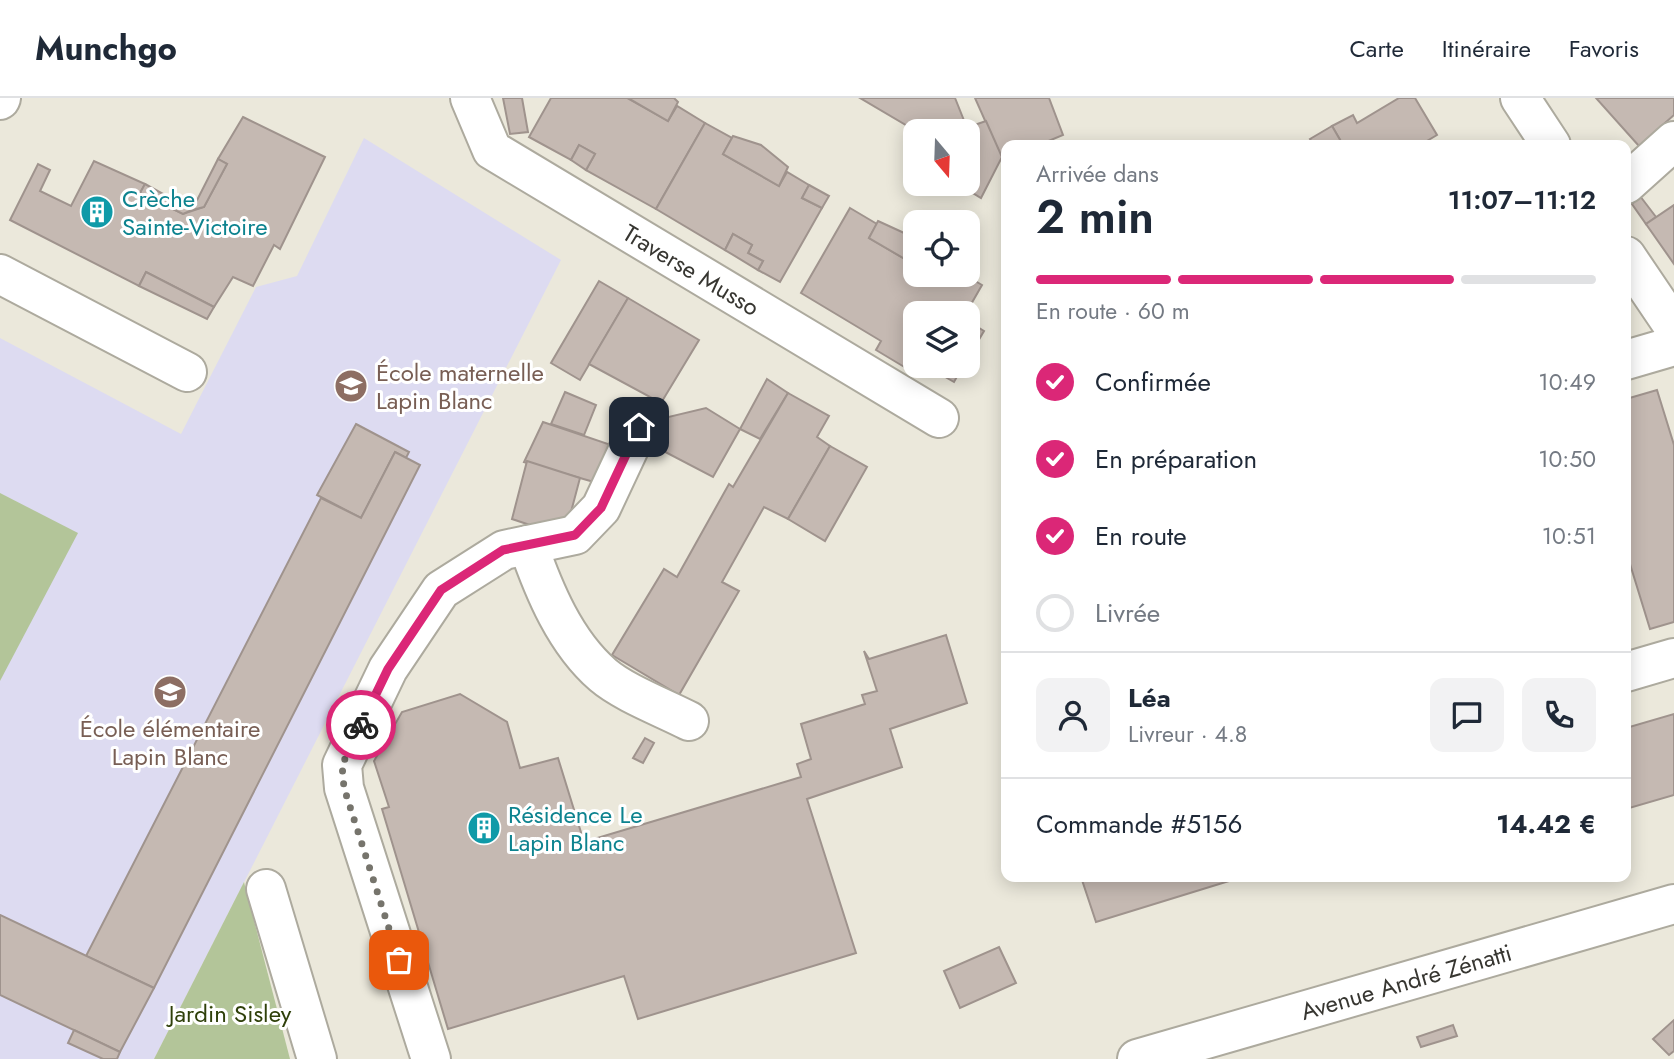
<!DOCTYPE html>
<html lang="fr">
<head>
<meta charset="utf-8">
<style>
	body { margin:0; font-family:Jost,sans-serif; background:#f2f2f3; color:#1f2937; height:100vh; display:flex; flex-direction:column; font-size:26px; white-space:nowrap }
	* { box-sizing:border-box; margin:0 }
	p { font-size:23px; color:#747a83 }
	.icon { flex:none; width:38px; height:38px; fill:none; stroke:currentColor; stroke-width:2; stroke-linecap:round; stroke-linejoin:round }
	.map { position:relative; flex:1; overflow:hidden }
	.sheet { position:absolute; left:1001px; top:42px; width:630px; height:742px; display:flex; flex-direction:column; background:#fff; border-radius:14px; box-shadow:0 4px 18px #0003 }
	.sheet>* { flex:none }
	.needle { width:46px; rotate:161deg }
	.tools { position:absolute; left:903px; top:21px; display:grid; gap:14px }
	.tools a { display:grid; place-items:center; width:77px; height:77px; border-radius:14px; background:#fff; box-shadow:0 4px 18px #0003; font-size:35px }
	.pin { position:absolute; display:grid; place-items:center; width:60px; height:60px; color:#fff; margin:-30px; border-radius:14px; box-shadow:0 4px 10px #0006 }
	.courier { position:absolute; display:grid; place-items:center; width:70px; height:70px; margin:-35px; border:5px solid #db2777; border-radius:50%; background:#fff; color:#222; box-shadow:0 2px 9px #0007 }
	.overview em { font-style:normal; font-weight:600 }
	.overview div { display:flex; flex-direction:column-reverse }
	.overview { display:flex; align-items:center; justify-content:space-between; height:119px; padding:0 35px }
	h1 { font-size:46px; font-weight:600; line-height:52px }
	.bar { display:grid; grid-template-columns:repeat(4,1fr); gap:10px 7px; align-content:center; height:84px; padding:0 35px }
	.bar i { height:9px; border-radius:5px; background:#e0e1e3 }
	.bar .current { background:#db2777 }
	.bar p { grid-column:span 4 }
	.line { display:flex; align-items:center; gap:18px; padding:0 35px; border-top:2px solid #e0e1e3 }
	.line div { flex:1 }
	.round { display:grid; place-items:center; flex:none; width:74px; height:74px; border-radius:14px; background:#f2f2f3 }
	ol { padding:0 35px; list-style:none }
	li { display:flex; align-items:center; gap:21px; height:77px }
	li p { margin-inline-start:auto }
	li .icon { padding:7px; border-radius:50%; background:#db2777; color:#fff; stroke-width:4 }
	li:last-child { color:#747a83 }
	li i { width:38px; height:38px; border:4px solid #e0e1e3; border-radius:50% }
	header { display:flex; align-items:center; gap:42px; box-sizing:border-box; height:98px; padding:0 35px; background:#fff; border-bottom:2px solid #e0e1e3 }
	header strong { font-size:33px }
	nav { display:flex; gap:38px; margin-inline-start:auto; font-size:24px }
	.map>svg:first-child { display:block }
	.education { fill:#dddbf1 }
	.green { fill:#b3c599 }
	.building { fill:#c5b9b2; stroke:#9f938d; stroke-width:2 }
	.lines { fill:none; stroke-linecap:round; stroke-linejoin:round }
	.minor-casing { stroke:#adaa9e; stroke-width:42 }
	.minor { stroke:#fff; stroke-width:38 }
	.done { stroke:#76746c; stroke-width:7; stroke-dasharray:0 12.6 }
	.route { stroke:#db2777; stroke-width:9 }
	.labels { text-anchor:middle; dominant-baseline:central; stroke-width:6; stroke-linejoin:round; paint-order:stroke }
	.culture-label { font-size:24px; fill:#0d838f; stroke:#fff; text-anchor:start }
	.street-label { font-size:24px; fill:#373631; stroke:#fff }
	.education-label { font-size:24px; fill:#785e54; stroke:#fff; text-anchor:start }
	.park-label { font-size:24px; fill:#2f400a; stroke:#fff }
</style>
</head>
<body>
<header>
<strong>Munchgo</strong>
<nav><a>Carte</a><a>Itinéraire</a><a>Favoris</a></nav>
</header>
<div class="map">
<svg width="1674" height="961" viewBox="0 0 1674 961">
	<rect width="100%" height="100%" fill="#ebe8db"/>
	<!-- education -->
	<polygon class="education" points="364,40 561,162 154,961 0,961 0,240 181,336 256,189 297,178"/>
	<!-- green -->
	<g class="green">
		<polygon points="0,395 78,435 0,583"/>
		<polygon points="244,784 290,961 154,961"/>
	</g>
	<!-- building -->
	<g class="building">
		<polygon points="503,0 522,0 528,34 510,36"/>
		<polygon points="551,0 627,0 668,23 677,8 705,25 656,111 586,72 595,56 579,47 571,62 529,39"/>
		<polygon points="628,0 674,0 678,4 668,23"/>
		<polygon points="860,0 955,0 967,30 957,33 916,33"/>
		<polygon points="975,0 1049,0 1063,37 1039,47 1006,47 1006,61 1003,63"/>
		<polygon points="1399,0 1415,0 1437,37 1420,47 1343,47 1332,28 1353,17 1357,25"/>
		<polygon points="1596,0 1674,0 1674,17 1639,48"/>
		<polygon points="243,19 325,59 280,151 274,147 253,188 233,179 214,209 146,174 139,188 10,122 38,66 50,72 40,93 71,108 94,63 145,86 140,95 183,116 204,109 227,66 218,61"/>
		<polygon points="986,23 1002,59 981,100 958,86 968,86 968,33 957,33"/>
		<polygon points="705,25 732,40 723,56 779,88 787,74 809,87 802,100 822,110 780,184 758,172 763,163 748,155 752,147 733,136 725,152 656,111"/>
		<polygon points="1332,28 1343,47 1314,47 1310,41"/>
		<polygon points="733,38 761,47 788,69 779,88 723,56"/>
		<polygon points="579,47 595,56 586,72 571,62"/>
		<polygon points="218,61 227,66 204,109 192,112"/>
		<polygon points="145,86 192,112 183,116 140,95"/>
		<polygon points="809,87 829,98 822,110 802,100"/>
		<polygon points="1640,98 1656,119 1646,126 1632,106"/>
		<polygon points="1674,107 1674,166 1646,126"/>
		<polygon points="850,110 877,126 869,140 915,167 915,177 965,177 982,187 966,215 915,215 915,262 912,260 906,270 876,252 881,243 801,195"/>
		<polygon points="878,123 915,140 915,167 869,140"/>
		<polygon points="733,136 752,147 748,155 763,163 758,172 725,152"/>
		<polygon points="146,174 214,209 207,221 139,188"/>
		<polygon points="599,183 628,200 580,282 551,265"/>
		<polygon points="628,200 699,242 661,305 589,266"/>
		<polygon points="968,223 984,233 968,260"/>
		<polygon points="926,268 963,268 954,284"/>
		<polygon points="767,281 788,295 760,341 740,331"/>
		<polygon points="1657,292 1674,347 1674,524 1650,531 1626,453 1626,301"/>
		<polygon points="565,294 596,307 584,337 551,326"/>
		<polygon points="788,295 829,318 817,339 830,348 788,421 764,409 722,484 739,493 679,597 612,557 664,471 677,479 729,386 733,389"/>
		<polygon points="706,310 740,331 713,379 650,346 664,320"/>
		<polygon points="543,324 611,347 594,384 524,364"/>
		<polygon points="356,326 409,354 406,360 395,354 361,420 317,397"/>
		<polygon points="830,348 867,369 825,443 788,421"/>
		<polygon points="395,354 420,367 154,890 86,858 321,400 361,420"/>
		<polygon points="527,363 580,380 567,429 551,434 512,421"/>
		<polygon points="946,537 967,605 890,631 902,669 807,701 856,855 638,921 624,878 448,931 382,711 389,709 374,663 402,614 460,596 507,624 520,670 558,660 584,744 801,679 797,666 811,661 801,626 865,606 862,597 877,593 864,553 869,561"/>
		<polygon points="1674,616 1674,697 1626,711 1626,630"/>
		<polygon points="645,640 654,645 643,665 633,660"/>
		<polygon points="1081,779 1242,779 1096,824"/>
		<polygon points="0,817 154,890 120,954 0,897"/>
		<polygon points="999,849 1016,885 960,910 944,873"/>
		<polygon points="1674,922 1674,953 1669,957 1653,941"/>
		<polygon points="1453,927 1457,938 1421,949 1417,939"/>
		<polygon points="74,932 120,954 117,961 103,961 68,945"/>
	</g>
	<g class="lines">
		<defs>
			<g id="minor">
				<path id="s1" d="M470,0L492,52L939,320"/>
				<polyline points="1520,0 1551,47"/>
				<polyline points="0,2 1,0"/>
				<polyline points="1626,86 1674,43"/>
				<polyline points="1626,158 1674,229"/>
				<polyline points="0,176 187,274"/>
				<polyline points="1626,262 1674,248"/>
				<path d="M528,447C544,493 565,544 603,577C624,595 664,610 689,623"/>
				<polyline points="1626,574 1674,560"/>
				<polyline points="266,791 317,961"/>
				<polyline points="431,961 344,690 342,667 388,571 441,492 504,452 575,437 601,410 639,329"/>
				<path id="s2" d="M1137,961L1674,806"/>
			</g>
		</defs>
		<!-- minor casing -->
		<use href="#minor" class="minor-casing"/>
		<!-- minor -->
		<use href="#minor" class="minor"/>
	</g>
	<g class="lines">
		<!-- done -->
		<polyline class="done" points="361,627 342,667 344,690 399,862"/>
		<!-- route -->
		<polyline class="route" points="361,627 388,571 441,492 503,452 575,437 601,410 639,329"/>
	</g>
	<!-- icons -->
	<defs>
		<symbol id="building-disc" viewBox="-11 -11 22 22"><circle r="9.5" fill="#0f9aa8" stroke="#fff"/><path d="M-4-6H4V6H1V3H-1V6H-4ZM-2.5-4.3h1.7v1.8h-1.7ZM.8-4.3h1.7v1.8H.8ZM-2.5-1h1.7V.8h-1.7ZM.8-1h1.7V.8H.8Z" fill="#fff"/></symbol>
		<symbol id="school-disc" viewBox="-11 -11 22 22"><circle r="9.5" fill="#8d6e63" stroke="#fff"/><path d="M0-5L7-2L0 1L-7-2ZM-4 1L0 2.5L4 1V4Q0 6-4 4Z" fill="#fff"/></symbol>
	</defs>
	<g fill-rule="evenodd">
		<use href="#building-disc" x="78" y="95" width="38" height="38"/>
		<use href="#school-disc" x="332" y="269" width="38" height="38"/>
		<use href="#school-disc" x="151" y="575" width="38" height="38"/>
		<use href="#building-disc" x="465" y="711" width="38" height="38"/>
	</g>
	<g class="labels">
		<!-- culture labels -->
		<g class="culture-label">
			<text x="122" y="100">Crèche<tspan x="122" dy="28">Sainte-Victoire</tspan></text>
			<text x="508" y="716">Résidence Le<tspan x="508" dy="28">Lapin Blanc</tspan></text>
		</g>
		<!-- street labels -->
		<g class="street-label">
			<text stroke="none"><textPath href="#s1" startOffset="289">Traverse Musso</textPath></text>
			<text stroke="none"><textPath href="#s2" startOffset="280">Avenue André Zénatti</textPath></text>
		</g>
		<!-- education labels -->
		<g class="education-label">
			<text x="376" y="274">École maternelle<tspan x="376" dy="28">Lapin Blanc</tspan></text>
			<text x="170" y="630" text-anchor="middle">École élémentaire<tspan x="170" dy="28">Lapin Blanc</tspan></text>
		</g>
		<!-- park labels -->
		<g class="park-label">
			<text x="230" y="915">Jardin Sisley</text>
		</g>
	</g>
</svg>
<div class="tools">
<a><svg class="needle" viewBox="-14 -14 28 28"><path d="M0-13l5 13h-10z" fill="#e53935"/><path d="M0 13l5-13h-10z" fill="#747a83"/></svg></a>
<a><svg class="icon" aria-label="locate" viewBox="0 0 24 24"><circle cx="12" cy="12" r="6"/><path d="M12 2v4M12 18v4M2 12h4M18 12h4"/></svg></a>
<a><svg class="icon" aria-label="layers" viewBox="0 0 24 24"><path d="M12 4l9 5-9 5-9-5zM3 14l9 5 9-5"/></svg></a>
</div>
<div class="pin" style="left:399px;top:862px;background:#ea580c"><svg class="icon" aria-label="bag" viewBox="0 0 24 24"><path d="M5 8h14l-1 12H6zM9 8a3 3 0 0 1 6 0"/></svg></div>
<div class="pin" style="left:639px;top:329px;background:#1f2937"><svg class="icon" aria-label="home" viewBox="0 0 24 24"><path d="M3 11l9-7 9 7M6 9v11h12V9"/></svg></div>
<div class="courier" style="left:361px;top:627px"><svg class="icon" aria-label="bike" viewBox="0 0 24 24"><circle cx="6" cy="16" r="4"/><circle cx="18" cy="16" r="4"/><path d="M6 16l4-8h5l3 8M10 8l3 8H6M13 5h3"/></svg></div>
<section class="sheet">
<div class="overview"><div><h1>2 min</h1><p>Arrivée dans</p></div><em>11:07–11:12</em></div>
<div class="bar"><i class="current"></i><i class="current"></i><i class="current"></i><i></i><p>En route · 60 m</p></div>
<ol>
<li><svg class="icon" aria-label="check" viewBox="0 0 24 24"><path d="M5 12l5 5 9-10"/></svg>Confirmée<p>10:49</p></li>
<li><svg class="icon" aria-label="check" viewBox="0 0 24 24"><path d="M5 12l5 5 9-10"/></svg>En préparation<p>10:50</p></li>
<li><svg class="icon" aria-label="check" viewBox="0 0 24 24"><path d="M5 12l5 5 9-10"/></svg>En route<p>10:51</p></li>
<li><i></i>Livrée</li>
</ol>
<div class="line" style="height:126px"><a class="round"><svg class="icon" aria-label="person" viewBox="0 0 24 24"><circle cx="12" cy="8" r="4"/><path d="M4 21q1-7 8-7t8 7"/></svg></a><div><b>Léa</b><p>Livreur · 4.8</p></div><a class="round"><svg class="icon" aria-label="chat" viewBox="0 0 24 24"><path d="M4 5h16v11H9l-5 4z"/></svg></a><a class="round"><svg class="icon" aria-label="phone" viewBox="0 0 24 24"><path d="M5 4h4l2 5-3 2q2 4 5 5l2-3 5 2v4C11 20 4 13 5 4z"/></svg></a></div>
<div class="line" style="height:91px"><div>Commande #5156</div><b>14.42 €</b></div>
</section>
</div>
</body>
</html>
